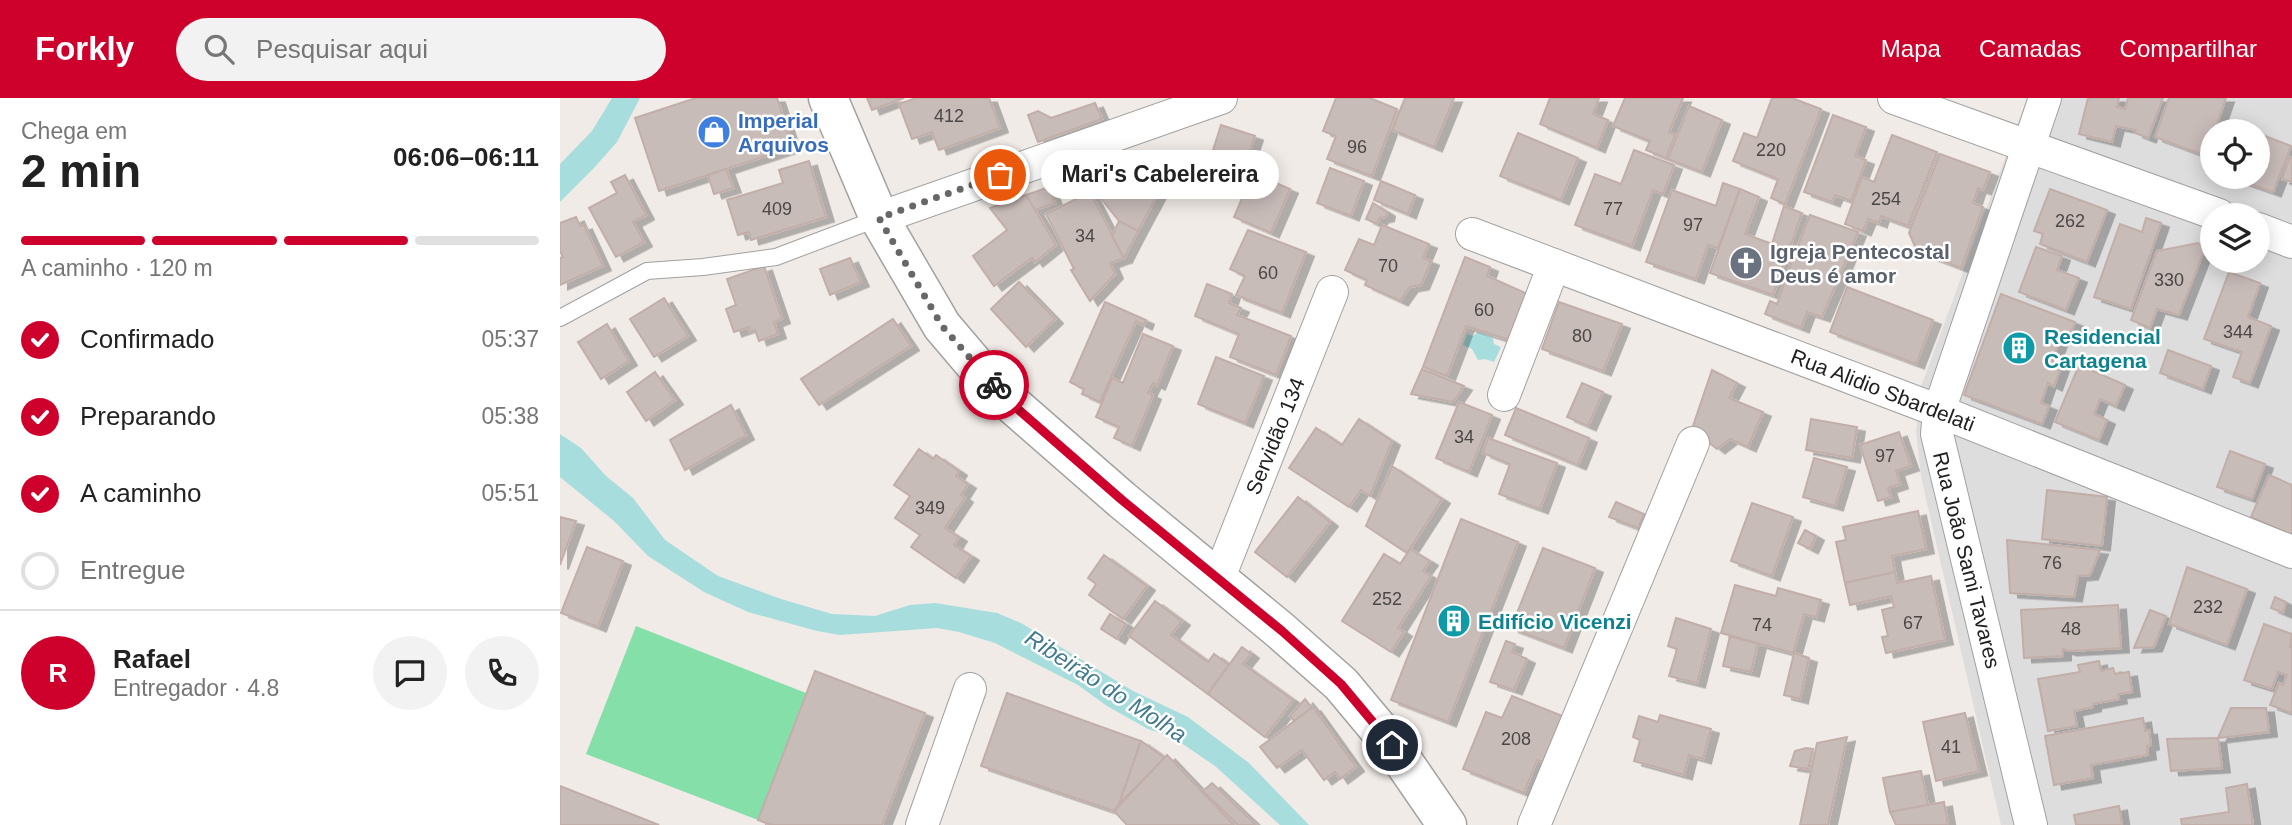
<!DOCTYPE html>
<html lang="pt">
<head>
<meta charset="utf-8">
<style>
	body { margin:0; font-family:Helvetica,sans-serif; background:#f2f2f2; color:#222; height:100vh; display:flex; flex-direction:column; font-size:26px; white-space:nowrap }
	* { box-sizing:border-box; margin:0 }
	p { font-size:23px; color:#767676 }
	.icon { flex:none; width:38px; height:38px; fill:none; stroke:currentColor; stroke-width:2; stroke-linecap:round; stroke-linejoin:round }
	.map { position:relative; flex:1; overflow:hidden }
	.sheet { display:flex; flex-direction:column; background:#fff; width:560px }
	.sheet>* { flex:none }
	.controls { position:absolute; left:1640px; top:21px; display:grid; gap:14px }
	.controls a { display:grid; place-items:center; width:70px; height:70px; border-radius:50%; background:#fff; box-shadow:0 4px 18px #0003; font-size:35px }
	.pin { position:absolute; display:grid; place-items:center; width:60px; height:60px; color:#fff; margin:-30px; border:4px solid #fff; border-radius:50%; box-shadow:0 2px 7px #0007 }
	.courier { position:absolute; display:grid; place-items:center; width:70px; height:70px; margin:-35px; border:5px solid #ce012c; border-radius:50%; background:#fff; color:#222; box-shadow:0 2px 9px #0007 }
	.bubble { position:absolute; height:49px; border-radius:24px; background:#fff; box-shadow:0 4px 18px #0003; font-size:23px; font-weight:800; line-height:49px; text-align:center }
	.head em { font-style:normal; font-weight:800 }
	.head div { display:flex; flex-direction:column-reverse }
	.head { display:flex; align-items:center; justify-content:space-between; height:119px; padding:0 21px }
	h1 { font-size:46px; font-weight:800; line-height:52px }
	.bar { display:grid; grid-template-columns:repeat(4,1fr); gap:10px 7px; align-content:center; height:84px; padding:0 21px }
	.bar i { height:9px; border-radius:5px; background:#e0e0e0 }
	.bar .current { background:#ce012c }
	.bar p { grid-column:span 4 }
	.line { display:flex; align-items:center; gap:18px; padding:0 21px; border-top:2px solid #e0e0e0 }
	.line div { flex:1 }
	.round { display:grid; place-items:center; flex:none; width:74px; height:74px; border-radius:37px; background:#f2f2f2 }
	ol { padding:0 21px; list-style:none }
	li { display:flex; align-items:center; gap:21px; height:77px }
	li p { margin-inline-start:auto }
	li .icon { padding:7px; border-radius:50%; background:#ce012c; color:#fff; stroke-width:4 }
	li:last-child { color:#767676 }
	li i { width:38px; height:38px; border:4px solid #e0e0e0; border-radius:50% }
	header { display:flex; align-items:center; gap:42px; box-sizing:border-box; height:98px; padding:0 35px; background:#ce012c; color:#fff }
	header strong { font-size:33px }
	nav { display:flex; gap:38px; margin-inline-start:auto; font-size:24px }
	.search { width:490px; height:63px; background:#f2f2f2; display:flex; align-items:center; gap:18px; box-sizing:border-box; padding:0 24px; border-radius:38px; color:#767676; font-size:26px }
	main { display:flex; flex:1; min-height:0 }
	.map>svg:first-child { display:block }
	.residential { fill:#dedddd; fill-rule:evenodd }
	.pitch { fill:#85dfa9 }
	.water { fill:#a7dddd }
	.building { fill:#c8bcb9; stroke:#c2aea8; stroke-width:2; filter:url(#shadow) }
	.lines { fill:none; stroke-linecap:round; stroke-linejoin:round }
	.service-casing { stroke:#a1a1a1; stroke-width:18 }
	.minor-casing { stroke:#a1a1a1; stroke-width:34 }
	.tertiary-casing { stroke:#a1a1a1; stroke-width:41 }
	.service { stroke:#fff; stroke-width:16 }
	.minor { stroke:#fff; stroke-width:32 }
	.tertiary { stroke:#fff; stroke-width:38 }
	.done { stroke:#696765; stroke-width:7; stroke-dasharray:0 12.6 }
	.route { stroke:#ce012c; stroke-width:9 }
	.labels { text-anchor:middle; dominant-baseline:central; stroke-width:5; stroke-linejoin:round; paint-order:stroke }
	.number-label { font-size:18px; fill:#4a4746 }
	.shop-label { font-size:21px; font-weight:bold; fill:#366cbe; stroke:#fff; text-anchor:start }
	.worship-label { font-size:21px; font-weight:bold; fill:#5b616d; stroke:#fff; text-anchor:start }
	.culture-label { font-size:21px; font-weight:bold; fill:#0d838f; stroke:#fff; text-anchor:start }
	.street-label { font-size:21px; fill:#202020; stroke:#fff }
	.water-label { font-size:23px; font-style:italic; fill:#407990; stroke:#fff }
</style>
</head>
<body>
<header>
<strong>Forkly</strong>
<div class="search"><svg class="icon" aria-label="search" viewBox="0 0 24 24"><circle cx="10" cy="10" r="6"/><path d="M15 15l6 6"/></svg>Pesquisar aqui</div>
<nav><a>Mapa</a><a>Camadas</a><a>Compartilhar</a></nav>
</header>
<main>
<section class="sheet">
<div class="head"><div><h1>2 min</h1><p>Chega em</p></div><em>06:06–06:11</em></div>
<div class="bar"><i class="current"></i><i class="current"></i><i class="current"></i><i></i><p>A caminho · 120 m</p></div>
<ol>
<li><svg class="icon" aria-label="check" viewBox="0 0 24 24"><path d="M5 12l5 5 9-10"/></svg>Confirmado<p>05:37</p></li>
<li><svg class="icon" aria-label="check" viewBox="0 0 24 24"><path d="M5 12l5 5 9-10"/></svg>Preparando<p>05:38</p></li>
<li><svg class="icon" aria-label="check" viewBox="0 0 24 24"><path d="M5 12l5 5 9-10"/></svg>A caminho<p>05:51</p></li>
<li><i></i>Entregue</li>
</ol>
<div class="line" style="height:126px"><b class="round" style="background:#ce012c;color:#fff">R</b><div><b>Rafael</b><p>Entregador · 4.8</p></div><a class="round"><svg class="icon" aria-label="chat" viewBox="0 0 24 24"><path d="M4 5h16v11H9l-5 4z"/></svg></a><a class="round"><svg class="icon" aria-label="phone" viewBox="0 0 24 24"><path d="M5 4h4l2 5-3 2q2 4 5 5l2-3 5 2v4C11 20 4 13 5 4z"/></svg></a></div>
</section>
<div class="map">
<svg width="1732" height="727" viewBox="0 0 1732 727">
	<defs>
		<filter id="shadow"><feDropShadow dx="8" dy="4.5" stdDeviation="0" flood-color="#0004"/></filter>
	</defs>
	<rect width="100%" height="100%" fill="#f0ebe6"/>
	<!-- residential -->
	<path class="residential" d="M1467,0H1732V727H1441L1361,379L1356,333L1362,286ZM1652,33H1698V79H1652ZM1652,117H1698V163H1652Z"/>
	<!-- pitch -->
	<polygon class="pitch" points="76,528 246,595 198,722 26,656"/>
	<!-- water -->
	<g class="water">
		<polygon points="52,0 80,0 57,44 33,71 0,104 0,66 32,33"/>
		<polygon points="918,234 933,240 934,246 941,249 934,264 925,261 918,262 912,251 903,247 907,236 913,238"/>
		<polygon points="0,336 21,350 46,378 73,400 105,442 158,478 221,501 272,516 315,518 350,507 375,505 437,515 461,525 573,593 628,619 689,665 749,727 720,727 655,668 614,640 588,631 547,608 518,587 435,545 399,534 377,530 280,537 257,533 188,514 144,494 88,458 54,423 0,379"/>
	</g>
	<!-- building -->
	<g class="building">
		<polygon points="136,0 217,0 233,49 99,93 75,20"/>
		<polygon points="307,0 344,0 312,12"/>
		<polygon points="356,0 429,0 440,30 379,52 372,34 352,41 339,6"/>
		<polygon points="776,0 810,0 837,11 812,78 767,61 776,38 763,33"/>
		<polygon points="845,0 894,0 874,49 832,32"/>
		<polygon points="990,0 1039,0 1033,16 1048,22 1037,50 980,26"/>
		<polygon points="1065,0 1123,0 1109,34 1115,37 1106,60 1086,52 1090,43 1053,28"/>
		<polygon points="1212,0 1232,0 1261,11 1225,106 1211,100 1218,81 1173,63 1184,35 1197,40"/>
		<polygon points="1528,0 1559,0 1557,9 1565,11 1568,0 1603,0 1588,40 1575,35 1576,32 1556,28 1552,44 1519,36"/>
		<polygon points="1609,0 1666,0 1657,26 1663,29 1661,33 1652,33 1652,60 1595,39"/>
		<polygon points="535,5 542,21 478,44 468,17 478,13 491,20"/>
		<polygon points="1129,8 1162,22 1142,74 1108,61"/>
		<polygon points="1273,17 1306,29 1295,58 1306,62 1291,103 1275,97 1272,104 1244,94"/>
		<polygon points="661,27 695,38 688,59 692,60 686,79 648,68"/>
		<polygon points="958,35 1018,60 1001,102 940,78"/>
		<polygon points="1700,36 1731,48 1713,94 1671,79 1698,79 1698,43"/>
		<polygon points="1332,37 1377,54 1348,128 1321,118 1319,125 1308,121 1303,133 1285,126 1302,79 1314,84"/>
		<polygon points="1074,52 1114,67 1103,96 1093,92 1072,148 1015,127 1035,76 1061,86"/>
		<polygon points="1380,56 1430,74 1423,92 1418,90 1413,105 1423,109 1401,170 1357,153 1349,135"/>
		<polygon points="1730,59 1732,60 1732,84 1722,81"/>
		<polygon points="249,63 266,119 191,142 189,134 178,137 167,102 223,85 219,72"/>
		<polygon points="572,66 586,84 592,73 604,79 597,93 599,94 578,133 559,123 532,89"/>
		<polygon points="770,70 804,83 791,118 757,105"/>
		<polygon points="166,71 173,90 154,96 148,77"/>
		<polygon points="693,75 730,91 711,135 674,119"/>
		<polygon points="65,77 86,117 73,124 84,144 56,159 29,110 57,95 51,84"/>
		<polygon points="821,83 855,97 848,116 814,102"/>
		<polygon points="1163,85 1180,91 1158,150 1148,147 1136,181 1086,164 1112,92 1156,108"/>
		<polygon points="489,89 495,105 475,112 466,97"/>
		<polygon points="1180,91 1199,99 1185,136 1212,146 1224,108 1242,115 1213,197 1150,175"/>
		<polygon points="1490,91 1547,112 1527,164 1480,146 1483,136 1474,133"/>
		<polygon points="530,94 564,160 550,165 555,176 530,203 511,172 514,171 486,116"/>
		<polygon points="466,97 496,147 475,164 472,160 434,188 413,158 447,132 430,110"/>
		<polygon points="813,105 827,114 826,119 820,120 817,126 806,121"/>
		<polygon points="1250,117 1298,134 1262,219 1247,214 1241,230 1205,216 1210,203 1217,206 1231,166 1224,163 1230,147 1237,150"/>
		<polygon points="16,119 20,128 24,127 43,168 0,187 0,160 3,159 0,153 0,125"/>
		<polygon points="1586,120 1601,125 1571,211 1534,199 1560,126 1582,134"/>
		<polygon points="559,123 578,133 564,160 552,138"/>
		<polygon points="822,127 869,146 863,160 871,163 861,187 850,189 840,203 805,187 807,182 785,172 799,141 814,147"/>
		<polygon points="688,132 746,154 722,215 676,197 685,178 670,171"/>
		<polygon points="1638,145 1645,150 1619,217 1597,211 1590,230 1571,222 1597,153"/>
		<polygon points="1476,149 1502,158 1497,172 1519,180 1506,212 1459,194"/>
		<polygon points="905,159 930,169 927,178 970,197 952,243 906,228 887,278 863,269"/>
		<polygon points="290,160 301,184 270,197 260,171"/>
		<polygon points="204,168 222,221 214,224 218,236 199,243 195,232 190,234 189,229 174,234 166,211 176,207 167,181"/>
		<polygon points="1669,174 1700,185 1688,219 1711,228 1690,285 1673,279 1682,254 1644,241"/>
		<polygon points="459,184 495,221 466,249 431,211"/>
		<polygon points="647,186 672,196 669,205 681,210 677,217 731,238 716,277 670,259 679,236 635,218"/>
		<polygon points="1287,189 1373,222 1356,266 1270,234"/>
		<polygon points="1441,196 1515,224 1510,237 1503,234 1492,262 1502,266 1494,288 1488,285 1481,305 1489,308 1482,326 1404,297"/>
		<polygon points="104,200 128,238 94,259 70,221"/>
		<polygon points="545,204 586,222 584,227 576,223 540,304 522,296 524,291 510,284"/>
		<polygon points="999,204 1062,226 1043,273 982,251"/>
		<polygon points="333,221 351,248 259,307 241,281"/>
		<polygon points="47,226 69,263 41,281 18,244"/>
		<polygon points="583,236 613,248 597,287 593,285 588,295 593,297 572,348 554,340 559,329 536,319 552,280 563,285"/>
		<polygon points="1608,252 1651,268 1643,291 1600,275"/>
		<polygon points="656,259 704,278 685,325 638,306"/>
		<polygon points="1519,267 1565,287 1556,308 1540,301 1534,316 1547,322 1539,342 1495,324"/>
		<polygon points="862,271 904,288 893,304 851,296"/>
		<polygon points="1152,272 1177,285 1169,300 1203,314 1188,349 1170,341 1157,351 1132,331"/>
		<polygon points="95,274 115,302 86,323 67,294"/>
		<polygon points="1022,285 1043,294 1028,328 1007,319"/>
		<polygon points="899,304 932,317 909,374 876,360"/>
		<polygon points="171,307 186,337 125,372 110,342"/>
		<polygon points="956,310 1029,340 1018,367 945,337"/>
		<polygon points="799,321 832,343 810,398 801,392 789,409 729,370 756,330 782,347"/>
		<polygon points="1251,321 1297,329 1292,360 1246,352"/>
		<polygon points="1339,334 1351,368 1336,373 1340,386 1328,390 1331,399 1318,403 1300,347"/>
		<polygon points="928,340 997,365 980,411 939,396 950,366 923,355"/>
		<polygon points="359,351 373,361 376,357 399,373 396,378 408,386 401,397 405,400 385,430 399,439 394,447 411,458 396,480 351,449 360,437 335,420 350,398 334,387"/>
		<polygon points="1670,353 1705,366 1692,401 1657,389"/>
		<polygon points="1254,360 1287,369 1275,408 1243,399"/>
		<polygon points="832,368 882,401 847,455 806,428"/>
		<polygon points="1709,377 1732,387 1732,437 1691,419"/>
		<polygon points="1487,392 1547,399 1542,448 1482,441"/>
		<polygon points="738,399 770,424 727,479 695,454"/>
		<polygon points="1056,404 1084,416 1078,430 1049,419"/>
		<polygon points="1192,405 1233,419 1212,478 1171,463"/>
		<polygon points="1358,413 1366,451 1332,458 1335,474 1285,485 1276,444 1286,442 1283,429"/>
		<polygon points="0,419 16,423 0,467"/>
		<polygon points="901,421 958,444 888,624 831,602"/>
		<polygon points="1245,432 1256,438 1250,451 1238,445"/>
		<polygon points="1447,442 1540,452 1530,477 1518,478 1514,499 1450,495"/>
		<polygon points="27,449 63,463 38,529 1,515"/>
		<polygon points="983,450 1035,470 1004,550 951,530"/>
		<polygon points="850,451 870,463 863,473 871,478 838,530 844,534 831,554 782,523 824,456 840,466"/>
		<polygon points="544,457 587,488 563,521 529,497 536,486 528,480"/>
		<polygon points="1627,469 1687,491 1667,547 1609,526"/>
		<polygon points="1335,474 1337,485 1371,478 1385,542 1326,555 1322,539 1328,538 1322,512 1334,509 1331,498 1290,507 1285,485"/>
		<polygon points="1175,487 1216,498 1218,490 1261,502 1256,519 1244,516 1233,555 1161,535"/>
		<polygon points="1715,499 1726,504 1723,515 1711,510"/>
		<polygon points="595,503 622,523 611,537 648,564 654,556 669,567 648,596 569,538"/>
		<polygon points="1558,507 1561,550 1509,553 1503,551 1503,558 1464,560 1461,512"/>
		<polygon points="1590,512 1606,518 1594,549 1574,550"/>
		<polygon points="550,516 566,526 557,541 541,531"/>
		<polygon points="1116,520 1151,531 1137,585 1109,578 1117,551 1108,548"/>
		<polygon points="1704,526 1732,536 1730,549 1732,549 1732,615 1710,607 1719,585 1723,587 1727,577 1718,574 1712,591 1684,582"/>
		<polygon points="1170,538 1198,546 1191,574 1163,568"/>
		<polygon points="946,543 955,546 952,554 967,561 954,592 930,584"/>
		<polygon points="682,549 691,556 683,566 733,602 705,639 648,596"/>
		<polygon points="1234,555 1249,560 1240,601 1224,597"/>
		<polygon points="1539,563 1541,573 1553,570 1555,576 1569,574 1572,594 1558,596 1559,601 1533,606 1533,609 1514,613 1517,628 1488,633 1478,581 1520,574 1518,567"/>
		<polygon points="255,573 365,615 322,727 211,727 198,722"/>
		<polygon points="447,595 581,643 559,706 554,713 421,668"/>
		<polygon points="952,598 1005,619 987,665 977,662 964,695 903,671 926,614 942,620"/>
		<polygon points="745,601 752,610 734,623 730,618"/>
		<polygon points="753,609 796,669 780,681 775,674 764,682 742,652 717,670 700,649"/>
		<polygon points="1671,610 1706,610 1709,634 1658,640"/>
		<polygon points="1405,615 1419,673 1376,683 1363,624"/>
		<polygon points="1100,617 1151,631 1143,661 1129,657 1124,677 1074,663 1080,642 1073,639 1079,618 1098,624"/>
		<polygon points="1583,620 1585,633 1589,632 1591,647 1587,648 1588,657 1531,667 1533,680 1494,687 1485,638"/>
		<polygon points="1287,639 1268,727 1240,727 1257,645"/>
		<polygon points="1658,640 1662,670 1611,673 1607,641"/>
		<polygon points="581,643 605,660 559,706"/>
		<polygon points="1246,650 1253,651 1248,671 1230,668 1235,653"/>
		<polygon points="607,657 674,727 567,727 554,713"/>
		<polygon points="1361,673 1368,707 1330,714 1323,680"/>
		<polygon points="652,685 696,727 678,727 643,693"/>
		<polygon points="1687,686 1693,727 1622,727 1621,721 1669,714 1666,690"/>
		<polygon points="0,688 99,727 0,727"/>
		<polygon points="1384,704 1388,727 1336,727 1330,714"/>
		<polygon points="1559,708 1562,727 1516,727 1514,717"/>
	</g>
	<g class="lines">
		<defs>
			<polyline id="service" points="0,220 87,173 143,169 216,159 319,120"/>
			<g id="minor">
				<polyline points="1334,0 1659,117"/>
				<polyline points="319,120 661,0"/>
				<polyline points="1698,131 1732,144"/>
				<polyline points="912,136 1379,313 1732,454"/>
				<polyline points="944,297 994,167"/>
				<polyline points="658,482 772,194"/>
				<polyline points="362,727 410,591"/>
				<polyline points="974,727 1133,345"/>
				<polyline points="1471,727 1377,336 1379,313 1485,0"/>
			</g>
			<polyline id="tertiary" points="268,0 319,120 382,228 416,268 452,306 562,402 721,533 781,586 832,647 887,727"/>
		</defs>
		<!-- service casing -->
		<use href="#service" class="service-casing"/>
		<!-- minor casing -->
		<use href="#minor" class="minor-casing"/>
		<!-- tertiary casing -->
		<use href="#tertiary" class="tertiary-casing"/>
		<!-- service -->
		<use href="#service" class="service"/>
		<!-- minor -->
		<use href="#minor" class="minor"/>
		<!-- tertiary -->
		<use href="#tertiary" class="tertiary"/>
	</g>
	<g class="lines">
		<!-- done -->
		<polyline class="done" points="434,287 382,228 319,120 440,77"/>
		<!-- route -->
		<polyline class="route" points="434,287 452,306 562,402 722,533 781,586 832,647"/>
	</g>
	<!-- icons -->
	<defs>
		<symbol id="shop-disc" viewBox="-11 -11 22 22"><circle r="9.5" fill="#3f7fe0" stroke="#fff"/><path d="M-5-2.5h2.3a2.7 3.5 0 0 1 5.4 0H5L5.5 6h-11ZM-1.5-2.5h3a1.5 2.3 0 0 0-3 0Z" fill="#fff"/></symbol>
		<symbol id="church-disc" viewBox="-11 -11 22 22"><circle r="9.5" fill="#6b7280" stroke="#fff"/><path d="M-1.2-6h2.4v3.5h3.3v2.4h-3.3V6h-2.4V-.1h-3.3v-2.4h3.3Z" fill="#fff"/></symbol>
		<symbol id="building-disc" viewBox="-11 -11 22 22"><circle r="9.5" fill="#0f9aa8" stroke="#fff"/><path d="M-4-6H4V6H1V3H-1V6H-4ZM-2.5-4.3h1.7v1.8h-1.7ZM.8-4.3h1.7v1.8H.8ZM-2.5-1h1.7V.8h-1.7ZM.8-1h1.7V.8H.8Z" fill="#fff"/></symbol>
	</defs>
	<g fill-rule="evenodd">
		<use href="#shop-disc" x="135" y="15" width="38" height="38"/>
		<use href="#church-disc" x="1167" y="146" width="38" height="38"/>
		<use href="#building-disc" x="1440" y="231" width="38" height="38"/>
		<use href="#building-disc" x="875" y="504" width="38" height="38"/>
	</g>
	<g class="labels">
		<!-- number labels -->
		<g class="number-label">
			<text x="389" y="18">412</text>
			<text x="797" y="49">96</text>
			<text x="1211" y="52">220</text>
			<text x="1326" y="101">254</text>
			<text x="217" y="111">409</text>
			<text x="1053" y="111">77</text>
			<text x="1510" y="123">262</text>
			<text x="1133" y="127">97</text>
			<text x="525" y="138">34</text>
			<text x="828" y="168">70</text>
			<text x="708" y="175">60</text>
			<text x="1609" y="182">330</text>
			<text x="924" y="212">60</text>
			<text x="1678" y="234">344</text>
			<text x="1022" y="238">80</text>
			<text x="904" y="339">34</text>
			<text x="1325" y="358">97</text>
			<text x="370" y="410">349</text>
			<text x="1492" y="465">76</text>
			<text x="827" y="501">252</text>
			<text x="1648" y="509">232</text>
			<text x="1353" y="525">67</text>
			<text x="1202" y="527">74</text>
			<text x="1511" y="531">48</text>
			<text x="956" y="641">208</text>
			<text x="1391" y="649">41</text>
		</g>
		<!-- shop labels -->
		<g class="shop-label">
			<text x="178" y="22">Imperial<tspan x="178" dy="24">Arquivos</tspan></text>
		</g>
		<!-- worship labels -->
		<g class="worship-label">
			<text x="1210" y="153">Igreja Pentecostal<tspan x="1210" dy="24">Deus é amor</tspan></text>
		</g>
		<!-- culture labels -->
		<g class="culture-label">
			<text x="1484" y="238">Residencial<tspan x="1484" dy="24">Cartagena</tspan></text>
			<text x="918" y="523">Edifício Vicenzi</text>
		</g>
		<!-- street labels -->
		<g class="street-label">
			<text transform="translate(1323 292) rotate(21)">Rua Alidio Sbardelati</text>
			<text transform="translate(715 338) rotate(-68)">Servidão 134</text>
			<text transform="translate(1407 462) rotate(76)">Rua João Sami Tavares</text>
		</g>
		<!-- water labels -->
		<g class="water-label">
			<text transform="translate(546 588) rotate(33)">Ribeirão do Molha</text>
		</g>
	</g>
</svg>
<div class="controls">
<a><svg class="icon" aria-label="locate" viewBox="0 0 24 24"><circle cx="12" cy="12" r="6"/><path d="M12 2v4M12 18v4M2 12h4M18 12h4"/></svg></a>
<a><svg class="icon" aria-label="layers" viewBox="0 0 24 24"><path d="M12 4l9 5-9 5-9-5zM3 14l9 5 9-5"/></svg></a>
</div>
<div class="pin" style="left:440px;top:77px;background:#ea580c"><svg class="icon" aria-label="bag" viewBox="0 0 24 24"><path d="M5 8h14l-1 12H6zM9 8a3 3 0 0 1 6 0"/></svg></div>
<div class="pin" style="left:832px;top:647px;background:#1f2937"><svg class="icon" aria-label="home" viewBox="0 0 24 24"><path d="M3 11l9-7 9 7M6 9v11h12V9"/></svg></div>
<div class="courier" style="left:434px;top:287px"><svg class="icon" aria-label="bike" viewBox="0 0 24 24"><circle cx="6" cy="16" r="4"/><circle cx="18" cy="16" r="4"/><path d="M6 16l4-8h5l3 8M10 8l3 8H6M13 5h3"/></svg></div>
<div class="bubble" style="left:481px;top:52px;width:238px">Mari's Cabelereira</div>
</div>
</main>
</body>
</html>
